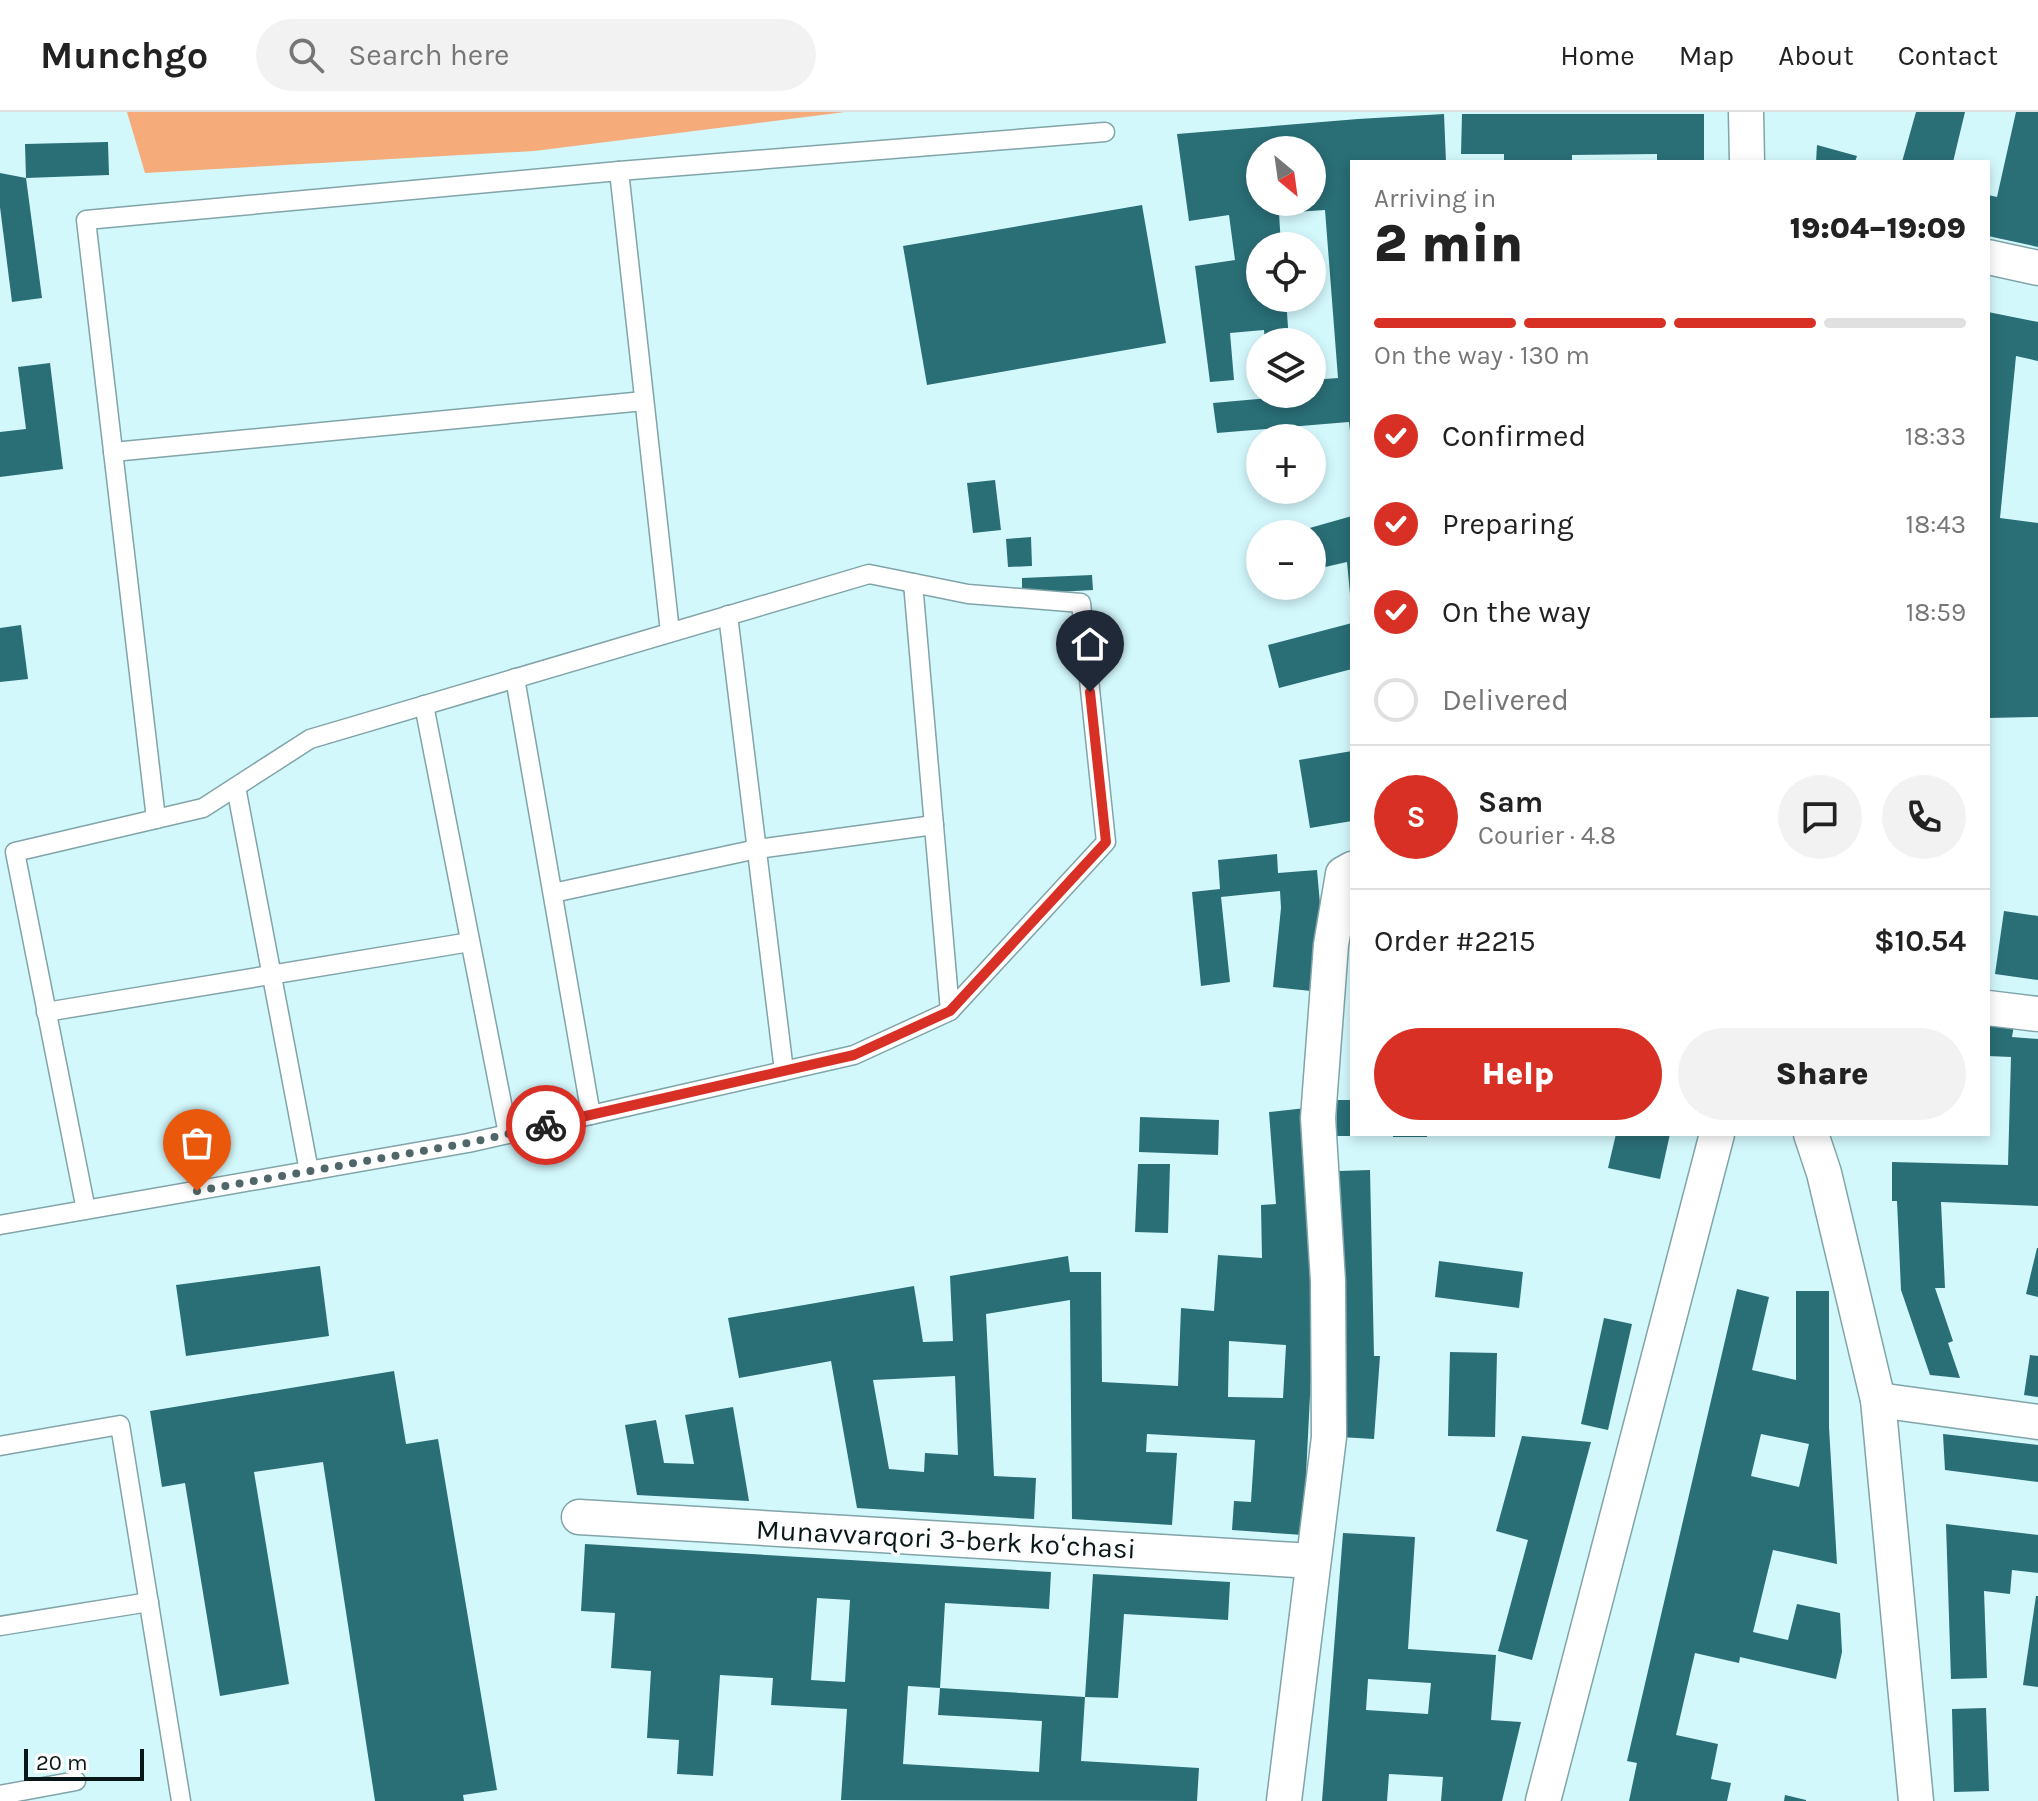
<!DOCTYPE html>
<html lang="en">
<head>
<meta charset="utf-8">
<style>
	body { margin:0; font-family:Karla,sans-serif; background:#f2f2f2; color:#222; height:100vh; display:flex; flex-direction:column; font-size:30px; white-space:nowrap }
	* { box-sizing:border-box; margin:0 }
	p { font-size:26px; color:#767676 }
	.icon { flex:none; width:44px; height:44px; fill:none; stroke:currentColor; stroke-width:2; stroke-linecap:round; stroke-linejoin:round }
	.map { position:relative; flex:1; overflow:hidden }
	.details { position:absolute; left:1350px; top:48px; width:640px; height:976px; display:flex; flex-direction:column; background:#fff; border-radius:0px; box-shadow:0 4px 12px #0003 }
	.details>* { flex:none }
	.needle { width:52px; rotate:151deg }
	.buttons { position:absolute; left:1246px; top:24px; display:grid; gap:16px }
	.buttons a { display:grid; place-items:center; width:80px; height:80px; border-radius:50%; background:#fff; box-shadow:0 4px 12px #0003; font-size:40px }
	.scale { position:absolute; left:24px; bottom:20px; width:120px; box-sizing:border-box; padding-left:8px; border:4px solid #091718; border-top:0; font-size:22px; line-height:28px; white-space:nowrap; color:#091718; -webkit-text-stroke:6px #fdfdfd; paint-order:stroke }
	.pin { position:absolute; display:grid; place-items:center; width:68px; height:68px; color:#fff; margin:-82px -34px; border-radius:50% 50% 50% 0; rotate:-45deg; box-shadow:0 0 8px #0007 }
	.pin .icon { rotate:45deg }
	.courier { position:absolute; display:grid; place-items:center; width:80px; height:80px; margin:-40px; border:6px solid #d93025; border-radius:50%; background:#fff; color:#222; box-shadow:0 2px 10px #0007 }
	.head em { font-style:normal; font-weight:800 }
	.head div { display:flex; flex-direction:column-reverse }
	.head { display:flex; align-items:center; justify-content:space-between; height:136px; padding:0 24px }
	h1 { font-size:52px; font-weight:800; line-height:60px }
	.bar { display:grid; grid-template-columns:repeat(4,1fr); gap:12px 8px; align-content:center; height:96px; padding:0 24px }
	.bar i { height:10px; border-radius:6px; background:#e0e0e0 }
	.bar .on { background:#d93025 }
	.bar p { grid-column:span 4 }
	.line { display:flex; align-items:center; gap:20px; padding:0 24px; border-top:2px solid #e0e0e0 }
	.line div { flex:1 }
	.round { display:grid; place-items:center; flex:none; width:84px; height:84px; border-radius:42px; background:#f2f2f2 }
	ol { padding:0 24px; list-style:none }
	li { display:flex; align-items:center; gap:24px; height:88px }
	li p { margin-inline-start:auto }
	li .icon { padding:8px; border-radius:50%; background:#d93025; color:#fff; stroke-width:4 }
	li:last-child { color:#767676 }
	li i { width:44px; height:44px; border:4px solid #e0e0e0; border-radius:50% }
	.button { display:flex; gap:16px; margin-top:auto; padding:16px 24px }
	.button a { flex:1; height:92px; border-radius:48px; background:#d93025; color:#fff; font-size:32px; font-weight:800; line-height:92px; text-align:center }
	.button a+a { background:#f2f2f2; color:#222 }
	header { display:flex; align-items:center; gap:48px; box-sizing:border-box; height:112px; padding:0 40px; background:#fff; border-bottom:2px solid #e0e0e0 }
	header strong { font-size:38px }
	nav { display:flex; gap:44px; margin-inline-start:auto; font-size:28px }
	.search { width:560px; height:72px; background:#f2f2f2; display:flex; align-items:center; gap:20px; box-sizing:border-box; padding:0 28px; border-radius:44px; color:#767676; font-size:30px }
	.map>svg:first-child { display:block }
	.green { fill:#f5ab7a }
	.building { fill:#2a6e76; fill-rule:evenodd }
	.lines { fill:none; stroke-linecap:round; stroke-linejoin:round }
	.lane-casing { stroke:#81a4a8; stroke-width:21 }
	.street-casing { stroke:#81a4a8; stroke-width:37 }
	.lane { stroke:#fff; stroke-width:18 }
	.street { stroke:#fff; stroke-width:34 }
	.done { stroke:#506668; stroke-width:8; stroke-dasharray:0 14.4 }
	.route { stroke:#d93025; stroke-width:10 }
	.labels { text-anchor:middle; dominant-baseline:central; stroke-width:7; stroke-linejoin:round; paint-order:stroke }
	.street-label { font-size:28px; fill:#091718; stroke:#fdfdfd }
</style>
</head>
<body>
<header>
<strong>Munchgo</strong>
<div class="search"><svg class="icon" aria-label="search" viewBox="0 0 24 24"><circle cx="10" cy="10" r="6"/><path d="M15 15l6 6"/></svg>Search here</div>
<nav><a>Home</a><a>Map</a><a>About</a><a>Contact</a></nav>
</header>
<div class="map">
<svg width="2038" height="1689" viewBox="0 0 2038 1689">
	<rect width="100%" height="100%" fill="#d3f8fc"/>
	<!-- green -->
	<polygon class="green" points="127,0 845,0 534,39 145,61"/>
	<!-- building -->
	<g class="building">
		<polygon points="1916,0 1965,0 1953,50 1902,50"/>
		<polygon points="2016,0 2038,0 2038,135 1988,124 1988,83 1997,85"/>
		<path d="M1444,2L1446,50H1352V319H1350L1349,310L1217,321L1213,291L1293,284V282H1312V268L1338,266L1325,98L1279,101L1281,134H1260V186H1286L1289,230H1265L1264,218L1230,221L1234,268L1210,270L1195,154L1235,148L1229,103L1189,109L1177,22L1358,7ZM1260,38H1312V90H1260Z"/>
		<polygon points="1462,2 1704,2 1704,50 1657,50 1657,42 1572,43 1572,50 1504,50 1504,42 1461,42"/>
		<polygon points="108,30 109,63 26,66 25,32"/>
		<polygon points="1817,33 1857,44 1855,50 1816,50"/>
		<polygon points="0,61 26,66 42,186 12,190 0,95"/>
		<polygon points="1142,93 1166,231 927,273 903,134"/>
		<polygon points="1988,200 2038,210 2038,249 2016,244 2000,406 2038,411 2038,605 1988,606 1988,504 1990,504"/>
		<polygon points="50,251 63,357 0,365 0,320 26,317 18,255"/>
		<polygon points="995,368 1001,418 973,421 967,371"/>
		<polygon points="1352,404 1352,482 1350,482 1347,450 1312,458 1312,422 1292,421"/>
		<polygon points="1031,425 1032,454 1008,455 1006,427"/>
		<polygon points="1092,463 1093,478 1022,482 1022,466"/>
		<polygon points="1352,511 1352,557 1279,576 1268,533"/>
		<polygon points="21,513 28,567 0,570 0,516"/>
		<polygon points="1352,639 1352,709 1310,716 1299,648"/>
		<polygon points="1277,742 1278,761 1317,758 1320,792 1311,879 1273,875 1281,796 1280,779 1221,785 1230,870 1201,874 1192,780 1220,777 1218,748"/>
		<polygon points="2004,799 2038,804 2038,868 1995,862"/>
		<polygon points="1988,911 2014,913 2012,925 2038,927 2038,1094 1941,1090 1945,1176 1935,1176 1953,1229 1948,1231 1960,1266 1930,1263 1901,1178 1897,1089 1892,1089 1892,1050 2008,1053 2011,945 1988,944"/>
		<polygon points="1337,988 1352,988 1352,1024 1336,1024"/>
		<path d="M1306,996L1314,1204L1303,1423L1232,1418L1234,1389L1251,1390L1255,1328L1147,1322L1146,1340L1177,1341L1172,1413L1072,1407L1070,1188L986,1202L994,1364L1036,1366L1034,1407L857,1396L831,1249L739,1266L728,1206L914,1174L923,1230L953,1229L950,1164L1068,1144L1070,1160H1101L1102,1270L1178,1274L1181,1196L1214,1199L1218,1143L1262,1146L1261,1093L1276,1092L1269,1000ZM1229,1229L1286,1233L1283,1286L1228,1285ZM955,1264L958,1343L925,1341L924,1360L889,1357L873,1268Z"/>
		<polygon points="1140,1005 1219,1008 1218,1043 1139,1040"/>
		<rect x="1393" y="1022" width="34" height="3"/>
		<polygon points="1616,1022 1670,1022 1660,1067 1608,1056"/>
		<polygon points="1138,1052 1170,1052 1168,1121 1135,1120"/>
		<polygon points="1370,1058 1374,1244 1380,1244 1374,1327 1340,1325 1346,1244 1346,1185 1341,1185 1339,1059"/>
		<polygon points="2037,1136 2038,1136 2038,1185 2026,1182"/>
		<polygon points="1439,1149 1523,1160 1519,1196 1435,1185"/>
		<polygon points="320,1154 329,1224 186,1244 176,1173"/>
		<path d="M1737,1177L1769,1185L1752,1258L1796,1268V1179H1829V1315L1837,1452L1773,1438L1753,1520L1788,1528L1797,1492L1840,1501L1842,1540L1836,1567L1740,1545L1739,1551L1695,1541L1676,1623L1718,1632L1711,1667L1731,1671L1727,1689H1629L1637,1651L1627,1649ZM1761,1322L1809,1332L1799,1375L1751,1364Z"/>
		<polygon points="1604,1206 1632,1212 1608,1318 1581,1312"/>
		<polygon points="1450,1240 1497,1241 1495,1325 1448,1324"/>
		<polygon points="2030,1243 2038,1244 2038,1285 2024,1283"/>
		<polygon points="394,1259 406,1332 438,1327 497,1678 463,1683 464,1689 375,1689 323,1350 254,1360 289,1572 220,1584 185,1371 162,1375 150,1299"/>
		<polygon points="733,1295 749,1389 637,1383 625,1313 656,1308 664,1351 694,1352 685,1303"/>
		<polygon points="1943,1322 2038,1333 2038,1370 1945,1358"/>
		<polygon points="1522,1324 1591,1330 1532,1548 1498,1539 1528,1428 1496,1419"/>
		<polygon points="1946,1412 2038,1423 2038,1461 2012,1458 2010,1482 1984,1479 1987,1566 1951,1567"/>
		<path d="M1343,1421L1415,1425L1408,1537L1496,1543L1491,1608L1521,1610L1502,1689H1441L1443,1665L1389,1662L1387,1689H1322ZM1368,1567L1431,1571L1428,1602L1366,1598Z"/>
		<path d="M585,1432L1051,1460L1049,1497L945,1491L940,1576L908,1574L903,1652L1039,1660L1042,1609L938,1603L940,1576L1085,1585L1081,1649L1199,1656L1197,1689L841,1688L847,1597L771,1593L773,1566L720,1563L713,1664L677,1662L679,1628L647,1626L651,1559L611,1556L615,1501L581,1499ZM817,1486L850,1488L845,1570L811,1568Z"/>
		<polygon points="1093,1462 1230,1470 1228,1508 1124,1502 1118,1586 1085,1585"/>
		<polygon points="2036,1484 2038,1484 2038,1575 2023,1573"/>
		<polygon points="1986,1596 1989,1679 1954,1680 1952,1597"/>
		<polygon points="1785,1683 1806,1688 1806,1689 1784,1689"/>
	</g>
	<g class="lines">
		<defs>
			<g id="lane">
				<polyline points="619,59 1105,20"/>
				<polyline points="113,340 644,289"/>
				<polyline points="913,471 950,899"/>
				<polyline points="728,503 784,959"/>
				<polyline points="515,566 591,1003"/>
				<polyline points="424,593 508,1022"/>
				<polyline points="236,675 309,1059"/>
				<polyline points="156,707 86,108 619,59 670,520"/>
				<polyline points="553,781 757,737 934,713"/>
				<polyline points="46,900 470,830"/>
				<polyline points="0,1113 468,1031 854,943 950,899 1106,730 1081,491 968,482 869,462 310,627 203,696 15,740 86,1098"/>
				<polyline points="0,1334 120,1313 181,1689"/>
				<polyline points="0,1514 149,1490"/>
				<polyline points="0,1683 76,1669"/>
			</g>
			<g id="street">
				<polyline points="1746,0 1747,50"/>
				<polyline points="1988,145 2038,156"/>
				<polyline points="1988,896 2038,902"/>
				<polyline points="1811,1022 1824,1061 1878,1288 1916,1689"/>
				<polyline points="1878,1288 2038,1310"/>
				<polyline points="579,1405 1313,1449"/>
				<polyline points="1284,1689 1329,1325 1328,1169 1318,1006 1331,833 1343,762 1352,757"/>
				<polyline points="1543,1689 1717,1022"/>
			</g>
		</defs>
		<!-- lane casing -->
		<use href="#lane" class="lane-casing"/>
		<!-- street casing -->
		<use href="#street" class="street-casing"/>
		<!-- lane -->
		<use href="#lane" class="lane"/>
		<!-- street -->
		<use href="#street" class="street"/>
	</g>
	<g class="lines">
		<!-- done -->
		<polyline class="done" points="197,1079 468,1031 546,1013"/>
		<!-- route -->
		<polyline class="route" points="546,1013 854,943 950,899 1106,730 1090,580"/>
	</g>
	<g class="labels">
		<!-- street labels -->
		<g class="street-label">
			<text transform="translate(946 1427) rotate(3)">Munavvarqori 3-berk koʻchasi</text>
		</g>
	</g>
</svg>
<div class="buttons">
<a><svg class="needle" viewBox="-14 -14 28 28"><path d="M0-13l5 13h-10z" fill="#e53935"/><path d="M0 13l5-13h-10z" fill="#767676"/></svg></a>
<a><svg class="icon" aria-label="locate" viewBox="0 0 24 24"><circle cx="12" cy="12" r="6"/><path d="M12 2v4M12 18v4M2 12h4M18 12h4"/></svg></a>
<a><svg class="icon" aria-label="layers" viewBox="0 0 24 24"><path d="M12 4l9 5-9 5-9-5zM3 14l9 5 9-5"/></svg></a>
<a>+</a>
<a>−</a>
</div>
<div class="scale">20 m</div>
<div class="pin" style="left:197px;top:1079px;background:#ea580c"><svg class="icon" aria-label="bag" viewBox="0 0 24 24"><path d="M5 8h14l-1 12H6zM9 8a3 3 0 0 1 6 0"/></svg></div>
<div class="pin" style="left:1090px;top:580px;background:#1f2937"><svg class="icon" aria-label="home" viewBox="0 0 24 24"><path d="M3 11l9-7 9 7M6 9v11h12V9"/></svg></div>
<div class="courier" style="left:546px;top:1013px"><svg class="icon" aria-label="bike" viewBox="0 0 24 24"><circle cx="6" cy="16" r="4"/><circle cx="18" cy="16" r="4"/><path d="M6 16l4-8h5l3 8M10 8l3 8H6M13 5h3"/></svg></div>
<section class="details">
<div class="head"><div><h1>2 min</h1><p>Arriving in</p></div><em>19:04–19:09</em></div>
<div class="bar"><i class="on"></i><i class="on"></i><i class="on"></i><i></i><p>On the way · 130 m</p></div>
<ol>
<li><svg class="icon" aria-label="check" viewBox="0 0 24 24"><path d="M5 12l5 5 9-10"/></svg>Confirmed<p>18:33</p></li>
<li><svg class="icon" aria-label="check" viewBox="0 0 24 24"><path d="M5 12l5 5 9-10"/></svg>Preparing<p>18:43</p></li>
<li><svg class="icon" aria-label="check" viewBox="0 0 24 24"><path d="M5 12l5 5 9-10"/></svg>On the way<p>18:59</p></li>
<li><i></i>Delivered</li>
</ol>
<div class="line" style="height:144px"><b class="round" style="background:#d93025;color:#fff">S</b><div><b>Sam</b><p>Courier · 4.8</p></div><a class="round"><svg class="icon" aria-label="chat" viewBox="0 0 24 24"><path d="M4 5h16v11H9l-5 4z"/></svg></a><a class="round"><svg class="icon" aria-label="phone" viewBox="0 0 24 24"><path d="M5 4h4l2 5-3 2q2 4 5 5l2-3 5 2v4C11 20 4 13 5 4z"/></svg></a></div>
<div class="line" style="height:104px"><div>Order #2215</div><b>$10.54</b></div>
<div class="button"><a>Help</a><a>Share</a></div>
</section>
</div>
</body>
</html>
